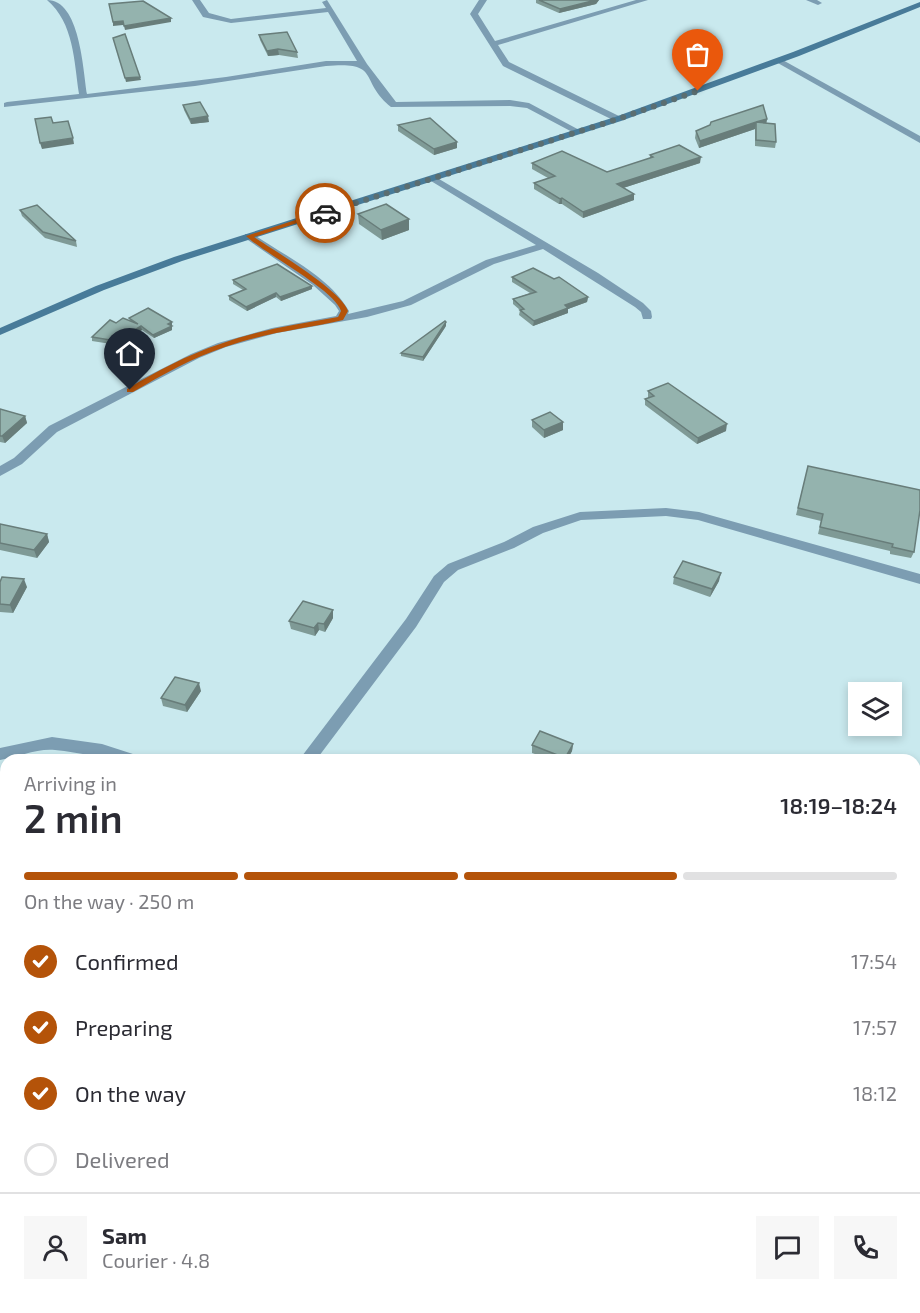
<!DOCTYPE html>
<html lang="en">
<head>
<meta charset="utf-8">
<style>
	body { margin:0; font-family:"Exo 2",sans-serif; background:#f7f7f7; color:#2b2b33; height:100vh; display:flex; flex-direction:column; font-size:22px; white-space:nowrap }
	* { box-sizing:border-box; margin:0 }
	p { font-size:20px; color:#7c7c81 }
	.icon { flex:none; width:33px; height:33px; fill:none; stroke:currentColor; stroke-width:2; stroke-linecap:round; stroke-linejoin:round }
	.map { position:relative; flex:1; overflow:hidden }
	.details { position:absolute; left:0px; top:754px; width:921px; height:560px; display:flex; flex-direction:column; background:#fff; border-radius:18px 18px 0 0; box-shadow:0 3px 9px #0003 }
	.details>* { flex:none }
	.tools { position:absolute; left:848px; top:682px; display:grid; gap:12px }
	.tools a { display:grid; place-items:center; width:54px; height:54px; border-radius:0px; background:#fff; box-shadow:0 3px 9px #0003; font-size:30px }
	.pin { position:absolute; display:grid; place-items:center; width:51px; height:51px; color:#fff; margin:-62px -26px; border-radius:50% 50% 50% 0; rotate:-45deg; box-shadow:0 0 6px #0007 }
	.pin .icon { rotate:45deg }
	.courier { position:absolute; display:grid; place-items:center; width:60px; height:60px; margin:-30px; border:4px solid #b45309; border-radius:50%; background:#fff; color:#222; box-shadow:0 2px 8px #0007 }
	.summary em { font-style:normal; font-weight:600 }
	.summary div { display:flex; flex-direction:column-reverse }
	.summary { display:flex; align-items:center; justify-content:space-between; height:102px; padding:0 24px }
	h1 { font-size:39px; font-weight:600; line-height:45px }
	.bar { display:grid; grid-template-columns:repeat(4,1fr); gap:9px 6px; align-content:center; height:72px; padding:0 24px }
	.bar i { height:8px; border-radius:4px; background:#e1e1e2 }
	.bar .current { background:#b45309 }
	.bar p { grid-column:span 4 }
	.line { display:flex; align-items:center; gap:15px; padding:0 24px; border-top:2px solid #e1e1e2 }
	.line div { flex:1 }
	.round { display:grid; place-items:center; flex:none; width:63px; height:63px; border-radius:0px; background:#f7f7f7 }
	ol { padding:0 24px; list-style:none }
	li { display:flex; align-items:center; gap:18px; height:66px }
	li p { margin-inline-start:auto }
	li .icon { padding:6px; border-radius:50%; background:#b45309; color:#fff; stroke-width:4 }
	li:last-child { color:#7c7c81 }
	li i { width:33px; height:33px; border:3px solid #e1e1e2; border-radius:50% }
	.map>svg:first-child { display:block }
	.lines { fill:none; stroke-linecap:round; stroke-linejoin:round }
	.street { fill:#7c9db2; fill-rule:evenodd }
	.secondary { fill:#487b99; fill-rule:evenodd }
	.wall { fill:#7f9a96 }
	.shaded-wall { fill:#687d7a }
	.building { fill:#94b3ae; stroke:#687d7a; stroke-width:1.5 }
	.route { fill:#b45309 }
	.done { stroke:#5b6e71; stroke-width:6; stroke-dasharray:0 10.8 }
</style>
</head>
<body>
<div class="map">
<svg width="920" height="1313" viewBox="0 0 920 1313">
	<rect width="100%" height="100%" fill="#c9e9ee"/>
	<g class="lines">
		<!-- street -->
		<g class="street">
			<path d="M47,0C80,0 83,69 87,94L226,77L326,61H357L328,12L231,23L203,17L192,0H200L209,13L231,19L326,8L322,2L327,0L367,64L396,102L510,100L529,103L583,132L576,134L527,108L510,106L391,107C358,80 382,61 326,66L195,86L4,107V103L7,102L79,94C74,61 74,23 47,0Z"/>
			<polygon points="479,0 487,0 478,14 495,41 636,0 648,0 498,45 509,62 621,117 621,121 615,121 503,66 470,14"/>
			<polygon points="806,0 817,0 822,3 818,5"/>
			<polygon points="779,58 920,136 920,143 776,62 775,60"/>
			<path d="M434,176L598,273L643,303L651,311L652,317L651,319H643L641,312L635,307L543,249L494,264L411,305L367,317L277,333L226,347L199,358L57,432L22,464L0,476V466L14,458L49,426L191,354L218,343L272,328L336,316L339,311L335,305L313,285L245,238V234H253C285,256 329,276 349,311L348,314L403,301L486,260L536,245L431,181L429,179Z"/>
			<polygon points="666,508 699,512 920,574 920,584 698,520 666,516 581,520 543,533 514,548 458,570 444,582 416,627 316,760 299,760 406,619 434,576 448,564 504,542 533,527 580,512"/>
			<path d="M52,737L102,744L136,755L138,760C111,763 83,752 55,750C38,748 17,757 0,760V748Z"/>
			<polygon points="920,1261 920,1284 915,1286 915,1263"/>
			<polygon points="6,1284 6,1308 11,1308 8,1313 0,1313 0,1286"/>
			<polygon points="691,1308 734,1308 736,1313 693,1313"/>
			<polygon points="816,1308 851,1308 849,1313 814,1313"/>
		</g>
		<!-- secondary -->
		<polygon class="secondary" points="920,2 920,7 799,56 621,121 182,261 104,290 0,335 0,328 96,286 174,257 615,117 793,52"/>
	</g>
	<!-- wall -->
	<g class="wall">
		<polygon points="536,0 599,0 596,4 559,13 536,3"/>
		<polygon points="259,35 297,52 298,58 279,55 268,56 260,40"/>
		<polygon points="183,105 209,122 191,124 184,110"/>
		<polygon points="767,119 766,123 776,142 775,148 755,146 755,129 699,148 695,138 696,131"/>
		<polygon points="398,125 457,148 434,155 398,131"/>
		<polygon points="650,155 700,163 623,188 634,200 583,218 562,204 559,204 534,189 534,183 548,178 532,169 532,163 607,172 650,158"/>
		<polygon points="20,210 76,241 77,247 45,238 22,216"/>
		<polygon points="358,214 409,230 382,240 359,224"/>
		<polygon points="512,277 588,297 587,302 568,309 568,313 533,326 519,315 520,310 513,304 513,299 530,293 512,282"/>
		<polygon points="233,280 312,286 312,289 281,301 276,297 247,311 229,300 229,296 243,290 233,284"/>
		<polygon points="129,318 172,322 172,330 154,338 142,330 124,341 117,338 111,344 92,341 92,337 116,323 130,321"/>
		<polygon points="446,326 423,361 401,356 401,353"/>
		<polygon points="648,391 726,431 697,444 645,405 645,399 648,398"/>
		<polygon points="0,409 25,416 27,423 5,443 0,442"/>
		<polygon points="532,420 563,422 563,430 544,438 532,427"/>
		<polygon points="808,466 914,552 911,558 890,554 890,551 818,534 821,521 796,515"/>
		<polygon points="0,524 47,534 49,542 37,558 0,550"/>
		<polygon points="674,577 719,581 710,597 673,584"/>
		<polygon points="0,582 27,587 13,613 0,612"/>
		<polygon points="333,618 325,632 319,630 315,636 291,629 289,621"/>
		<polygon points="201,691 187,712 163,706 161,698"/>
		<polygon points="573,744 572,751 567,760 552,760 532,753 532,745"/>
		<polygon points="0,783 6,785 6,834 5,836 0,834"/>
		<polygon points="6,915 6,968 0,965 0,922"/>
		<polygon points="6,1004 6,1018 1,1011"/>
		<polygon points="915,1087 919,1113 916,1118 915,1118"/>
	</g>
	<!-- shaded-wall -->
	<g class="shaded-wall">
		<polygon points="596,0 599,0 596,4 559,13 560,9"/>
		<polygon points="171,18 171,22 125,30 124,26"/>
		<polygon points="123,21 123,25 113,26 113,22"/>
		<polygon points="278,49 279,55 268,56 267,51"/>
		<polygon points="140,77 141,80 126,82 125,78"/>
		<polygon points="208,116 209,122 191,124 190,119"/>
		<polygon points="767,119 766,125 756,122"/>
		<polygon points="756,122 755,129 699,148 700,141"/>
		<polygon points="73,138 74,144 42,149 40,143"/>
		<polygon points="457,142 457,148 434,155 434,149"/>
		<polygon points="701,157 700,163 617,190 617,184"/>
		<polygon points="634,194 634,200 583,218 583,212"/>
		<polygon points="562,198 562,204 559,204 560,199"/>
		<polygon points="409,219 409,230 382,240 381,230"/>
		<polygon points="312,286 312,289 281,301 280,297"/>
		<polygon points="276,293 276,297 247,311 246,307"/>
		<polygon points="588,297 587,302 568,309 568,313 533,326 534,321 565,305"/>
		<polygon points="172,322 172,330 154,338 153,335 168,324"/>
		<polygon points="446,322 446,326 423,361 423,357"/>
		<polygon points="141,326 142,330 124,341 124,337"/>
		<polygon points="116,334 117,338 111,344 110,340"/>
		<polygon points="25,416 27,423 5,443 2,436"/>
		<polygon points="563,422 563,430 544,438 544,430"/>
		<polygon points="727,424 726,431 697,444 698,438"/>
		<polygon points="47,534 49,542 37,558 34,550"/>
		<polygon points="721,573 719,581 710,597 712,589"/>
		<polygon points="24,579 27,587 13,613 10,605"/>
		<polygon points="333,610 333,618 325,632 324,624"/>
		<polygon points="318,623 319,630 315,636 314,628"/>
		<polygon points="199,683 201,691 187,712 185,705"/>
		<polygon points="573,744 572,751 567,760 565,760 565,758"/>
		<polygon points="5,820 6,834 5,836 1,827"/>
		<polygon points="1,1056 4,1061 0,1065 0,1057"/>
	</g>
	<!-- building -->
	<g class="building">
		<polygon points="539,0 596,0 560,9"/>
		<polygon points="143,1 171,18 124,26 123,21 113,22 109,4"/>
		<polygon points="287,32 297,52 278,49 267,51 259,35"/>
		<polygon points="125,34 140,77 125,78 113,38"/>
		<polygon points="200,102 208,116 190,119 183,105"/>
		<polygon points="763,105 767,119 756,122 775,124 776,142 756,140 756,122 700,141 696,131 710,125 711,122"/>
		<polygon points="51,117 53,123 68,121 73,138 40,143 35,119"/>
		<polygon points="430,118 457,142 434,149 398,125"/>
		<polygon points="679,145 701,157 617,184 634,194 583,212 562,198 560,199 534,183 555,176 532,163 562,151 607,172 653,157 650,155"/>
		<polygon points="386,204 409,219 381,230 358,214"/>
		<polygon points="37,205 76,241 43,232 20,210"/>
		<polygon points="277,264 312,286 280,297 276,293 246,307 229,296 246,289 233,280"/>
		<polygon points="533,268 554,279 559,277 588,297 565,305 568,308 534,321 520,310 524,309 513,299 536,292 512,277"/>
		<polygon points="148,308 172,322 168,324 172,326 153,335 141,326 124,337 116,334 110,340 92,337 110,320 116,323 123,318 138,324 129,318"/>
		<polygon points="445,321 446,322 423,357 401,353"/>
		<polygon points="668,383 727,424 698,438 645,399 654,396 648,391"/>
		<polygon points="0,409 25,416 2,436 0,436"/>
		<polygon points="550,412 563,422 544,430 532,420"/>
		<polygon points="808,466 920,490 920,510 914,552 892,547 893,544 820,527 823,514 798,508"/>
		<polygon points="0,524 47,534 34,550 0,543"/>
		<polygon points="683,561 721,573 712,589 674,577"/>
		<polygon points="2,577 24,579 10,605 0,604 0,582"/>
		<polygon points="303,601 333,610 324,624 318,623 314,628 289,621"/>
		<polygon points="175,677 199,683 185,705 161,698"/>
		<polygon points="540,731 573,744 565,758 532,745"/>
		<polygon points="0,783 6,785 6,820 1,827"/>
		<polygon points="5,915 6,915 6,962 0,960 0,922"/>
		<polygon points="915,993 920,994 920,1016 917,1037 915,1036"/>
		<polygon points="6,1004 6,1013 1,1011"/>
		<polygon points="915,1087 920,1089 919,1113 915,1112"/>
		<polygon points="534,1308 539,1308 550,1313 533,1313"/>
	</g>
	<!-- route -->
	<path class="route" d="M323,211L328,213L254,237C275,251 342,291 348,311L343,320C304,329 263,333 225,347C192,358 162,375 133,392H127V389C157,371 187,355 220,344C258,330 298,324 338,317L341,311C335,290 265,254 246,236Z"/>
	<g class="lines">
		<!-- done -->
		<polyline class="done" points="325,213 618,119 698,91"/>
	</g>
</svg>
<div class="tools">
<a><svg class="icon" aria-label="layers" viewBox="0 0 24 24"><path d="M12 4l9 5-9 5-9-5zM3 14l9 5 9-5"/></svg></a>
</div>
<div class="pin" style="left:698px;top:91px;background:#ea580c"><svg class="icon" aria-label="bag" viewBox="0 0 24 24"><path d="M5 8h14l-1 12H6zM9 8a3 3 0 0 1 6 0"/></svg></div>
<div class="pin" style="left:130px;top:390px;background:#1f2937"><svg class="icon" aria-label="home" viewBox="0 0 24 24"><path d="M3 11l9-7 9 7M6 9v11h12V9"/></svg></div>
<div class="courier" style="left:325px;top:213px"><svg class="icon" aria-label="car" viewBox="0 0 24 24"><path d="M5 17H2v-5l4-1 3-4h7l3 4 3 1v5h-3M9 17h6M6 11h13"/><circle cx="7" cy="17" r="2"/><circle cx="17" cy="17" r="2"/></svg></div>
<section class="details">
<div class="summary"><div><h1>2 min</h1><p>Arriving in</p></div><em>18:19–18:24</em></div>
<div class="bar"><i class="current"></i><i class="current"></i><i class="current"></i><i></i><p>On the way · 250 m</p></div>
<ol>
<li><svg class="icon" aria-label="check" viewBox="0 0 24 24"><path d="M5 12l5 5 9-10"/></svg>Confirmed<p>17:54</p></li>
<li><svg class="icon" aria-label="check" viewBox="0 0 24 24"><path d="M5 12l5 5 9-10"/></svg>Preparing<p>17:57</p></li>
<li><svg class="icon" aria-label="check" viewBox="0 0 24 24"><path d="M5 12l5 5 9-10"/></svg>On the way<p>18:12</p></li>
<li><i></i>Delivered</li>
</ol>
<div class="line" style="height:108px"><a class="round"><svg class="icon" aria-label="person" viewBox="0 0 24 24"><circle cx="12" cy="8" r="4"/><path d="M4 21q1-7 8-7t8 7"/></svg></a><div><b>Sam</b><p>Courier · 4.8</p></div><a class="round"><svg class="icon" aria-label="chat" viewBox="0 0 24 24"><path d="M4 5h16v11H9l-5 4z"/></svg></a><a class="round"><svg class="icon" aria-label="phone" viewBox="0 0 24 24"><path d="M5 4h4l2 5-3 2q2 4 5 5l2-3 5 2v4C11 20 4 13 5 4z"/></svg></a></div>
</section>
</div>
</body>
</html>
